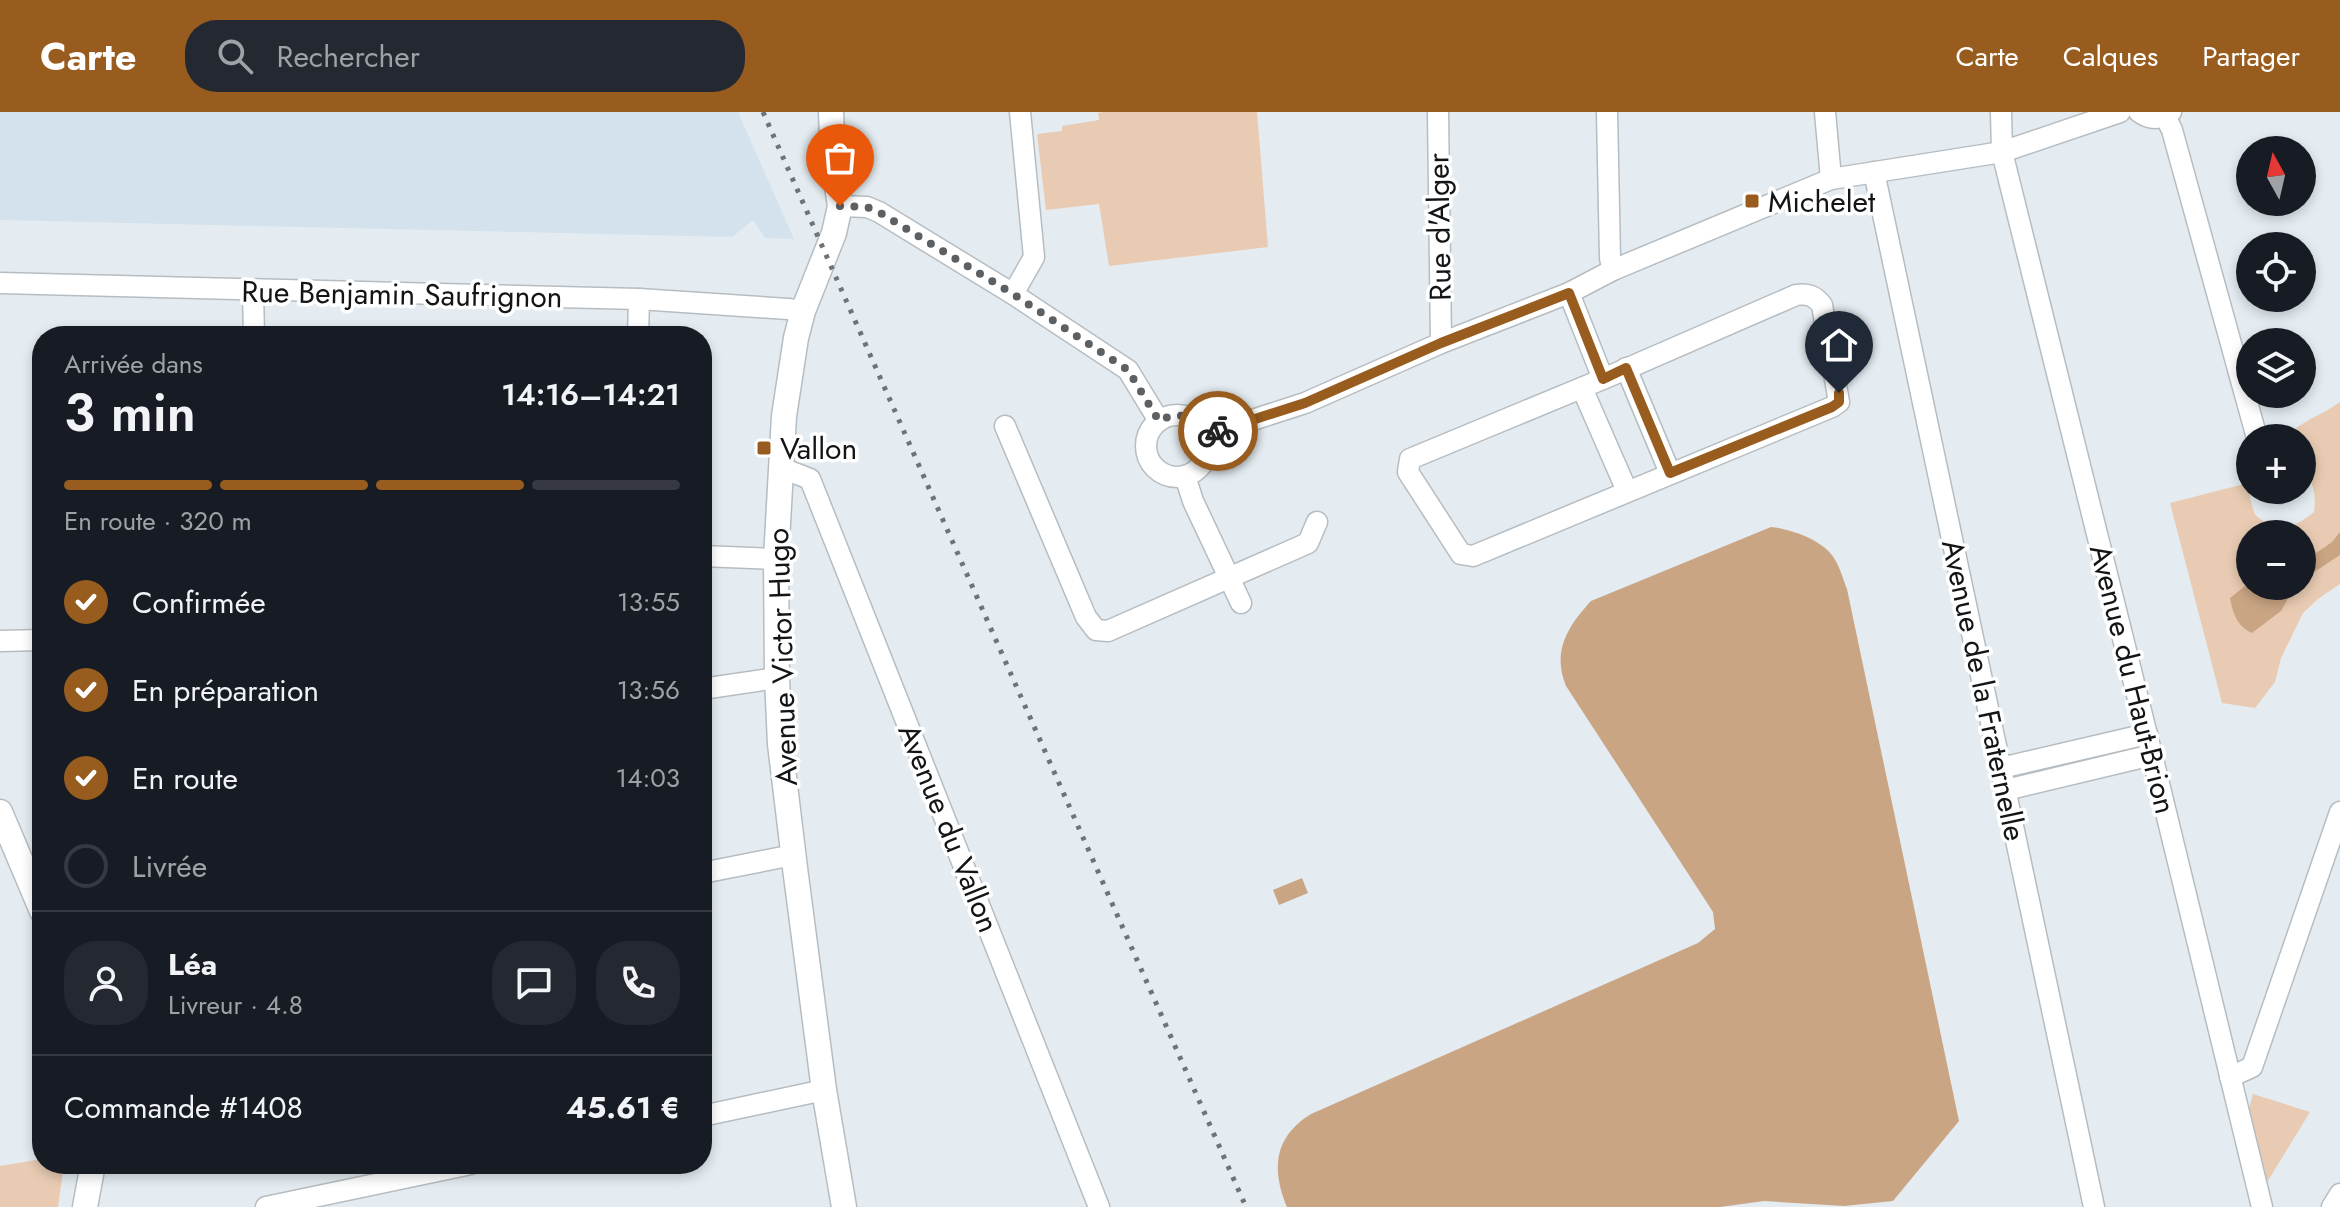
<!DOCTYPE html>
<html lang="fr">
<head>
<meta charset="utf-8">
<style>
	body { margin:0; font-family:Jost,sans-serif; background:#242831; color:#f1f3f6; height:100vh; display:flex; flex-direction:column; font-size:30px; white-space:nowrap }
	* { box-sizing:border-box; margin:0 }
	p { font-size:26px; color:#9ea1a6 }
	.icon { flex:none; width:44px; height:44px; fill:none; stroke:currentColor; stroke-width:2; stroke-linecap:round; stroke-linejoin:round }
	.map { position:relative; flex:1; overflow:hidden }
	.details { position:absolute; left:32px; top:214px; width:680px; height:848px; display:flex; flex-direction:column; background:#171b24; border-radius:32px; box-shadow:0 4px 12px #0003 }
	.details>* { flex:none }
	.needle { width:52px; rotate:352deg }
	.controls { position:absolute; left:2236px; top:24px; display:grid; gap:16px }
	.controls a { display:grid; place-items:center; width:80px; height:80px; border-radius:50%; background:#171b24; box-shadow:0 4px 12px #0003; font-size:40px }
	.pin { position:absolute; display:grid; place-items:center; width:68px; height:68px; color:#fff; margin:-82px -34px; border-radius:50% 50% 50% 0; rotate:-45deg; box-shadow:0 0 8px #0007 }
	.pin .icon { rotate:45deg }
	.courier { position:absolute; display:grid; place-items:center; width:80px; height:80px; margin:-40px; border:6px solid #985d1e; border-radius:50%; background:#fff; color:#222; box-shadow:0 2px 10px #0007 }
	.summary em { font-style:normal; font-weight:600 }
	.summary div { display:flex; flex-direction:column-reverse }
	.summary { display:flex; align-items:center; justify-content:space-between; height:136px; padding:0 32px }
	h1 { font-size:52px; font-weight:600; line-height:60px }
	.bar { display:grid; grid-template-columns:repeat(4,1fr); gap:12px 8px; align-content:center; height:96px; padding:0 32px }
	.bar i { height:10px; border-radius:6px; background:#363941 }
	.bar .selected { background:#985d1e }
	.bar p { grid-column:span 4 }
	.line { display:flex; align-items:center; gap:20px; padding:0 32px; border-top:2px solid #363941 }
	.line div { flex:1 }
	.round { display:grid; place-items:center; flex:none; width:84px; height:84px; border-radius:32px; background:#242831 }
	ol { padding:0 32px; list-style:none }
	li { display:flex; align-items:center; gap:24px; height:88px }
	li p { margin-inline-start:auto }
	li .icon { padding:8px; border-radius:50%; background:#985d1e; color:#fff; stroke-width:4 }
	li:last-child { color:#9ea1a6 }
	li i { width:44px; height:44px; border:4px solid #363941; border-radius:50% }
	header { display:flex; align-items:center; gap:48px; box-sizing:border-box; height:112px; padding:0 40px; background:#985d1e; color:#fff }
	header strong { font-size:38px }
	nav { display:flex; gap:44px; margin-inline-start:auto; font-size:28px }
	.search { width:560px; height:72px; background:#242831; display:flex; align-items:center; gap:20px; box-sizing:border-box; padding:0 28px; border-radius:32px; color:#9ea1a6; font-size:30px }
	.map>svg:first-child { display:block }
	.built { fill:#d3e2ec }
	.green { fill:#e8cbb2; fill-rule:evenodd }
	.water { fill:#caa584 }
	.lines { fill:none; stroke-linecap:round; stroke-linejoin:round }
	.minor-casing { stroke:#b6bdc2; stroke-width:23 }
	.tertiary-casing { stroke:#b6bdc2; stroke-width:27 }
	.minor { stroke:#fff; stroke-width:20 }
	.tertiary { stroke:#fff; stroke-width:24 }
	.rail { stroke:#6f7376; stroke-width:5; stroke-dasharray:4 8; stroke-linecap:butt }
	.done { stroke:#5c6063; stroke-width:8; stroke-dasharray:0 14.4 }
	.route { stroke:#985d1e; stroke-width:10 }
	.poi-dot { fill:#985d1e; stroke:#fff; stroke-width:3 }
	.labels { text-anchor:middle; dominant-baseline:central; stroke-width:7; stroke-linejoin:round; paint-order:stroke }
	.poi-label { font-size:30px; fill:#121416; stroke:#fff; text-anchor:start }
	.street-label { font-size:30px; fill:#121416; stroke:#fff }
</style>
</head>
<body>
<header>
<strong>Carte</strong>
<div class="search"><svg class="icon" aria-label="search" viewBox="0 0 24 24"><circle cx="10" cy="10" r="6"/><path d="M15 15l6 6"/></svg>Rechercher</div>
<nav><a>Carte</a><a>Calques</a><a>Partager</a></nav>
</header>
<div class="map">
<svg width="2340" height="1095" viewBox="0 0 2340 1095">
	<rect width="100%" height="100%" fill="#e4ecf1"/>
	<!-- built -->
	<polygon class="built" points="0,0 738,0 794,127 765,126 753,108 732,125 0,108"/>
	<!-- green -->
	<g class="green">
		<polygon points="1103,0 1257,0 1268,135 1109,154 1099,92 1046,98 1037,22 1062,19 1062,14 1099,8 1098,1"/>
		<path d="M2340,290V472L2318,487L2303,501L2281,546L2275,570L2255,596L2222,591L2170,391L2248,371C2250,379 2250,389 2253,397C2255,404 2259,407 2266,410C2286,419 2298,413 2314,400C2316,382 2315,372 2302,358V326H2285C2300,309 2321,304 2340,290ZM2250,422H2302V474H2250Z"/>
		<polygon points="2253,982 2310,1000 2266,1072 2248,1000"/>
		<polygon points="42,1047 42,1052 64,1052 58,1095 0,1095 0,1054"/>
	</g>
	<!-- water -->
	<g class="water">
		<path d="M1771,415C1791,417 1823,428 1834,446C1840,455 1843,467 1847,477L1959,1009L1893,1089L1844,1094L1764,1089L1720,1095H1287C1271,1057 1274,1025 1311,1002L1698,831L1715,817L1713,800L1566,574C1552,540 1567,515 1591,489Z"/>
		<polygon points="2340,420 2340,443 2302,468 2302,451 2332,430"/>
		<path d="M2250,470V474H2295L2281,499L2252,521C2237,514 2233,502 2230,486Z"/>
		<polygon points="1302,766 1308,781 1279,793 1273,778"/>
	</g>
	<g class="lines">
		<defs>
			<g id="minor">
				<polyline points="1438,0 1441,231"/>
				<polyline points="1607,0 1610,146 1613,158"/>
				<polyline points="1825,0 1831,67"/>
				<polyline points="2001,0 2002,40 2152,643 2262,1095"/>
				<path d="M2139,0C2150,8 2160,8 2171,0"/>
				<polyline points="2165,4 2172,18 2257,326"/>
				<polyline points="1874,60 2094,1095"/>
				<polyline points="840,94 867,95 879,100 1013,182 1128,258 1159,309"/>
				<polyline points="0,171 639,187 788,197 803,199"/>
				<polyline points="253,179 254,224"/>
				<path d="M1569,181L1603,267L1410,347L1408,360L1461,442L1473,444L1832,295L1839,290L1822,193C1815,184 1808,181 1796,183L1603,267"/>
				<polyline points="1013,182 1034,145 1020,0"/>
				<polyline points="638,224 639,187"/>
				<polyline points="1626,256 1670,361"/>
				<polyline points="1582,276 1627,379"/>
				<circle cx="1177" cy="334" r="31"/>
				<polyline points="1005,314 1086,505 1096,518 1108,519 1308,431 1317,410"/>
				<polyline points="1206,323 1305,291 1441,231 1569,181 1613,158 1831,67 2002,40 2120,0"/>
				<polyline points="780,359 792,360 810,367 1099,1095"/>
				<polyline points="1185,364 1193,389 1241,491"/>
				<polyline points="2276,378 2280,381"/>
				<polyline points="702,444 776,447"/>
				<polyline points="0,529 42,528"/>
				<polyline points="702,577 777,566"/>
				<polyline points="2001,656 2147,622"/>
				<polyline points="2006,678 2152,643"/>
				<polyline points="702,761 793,743"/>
				<polyline points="2230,965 2252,955 2340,700"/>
				<polyline points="702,1004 824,978"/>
				<polyline points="266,1095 471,1052"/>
				<polyline points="2332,1095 2340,1082"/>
			</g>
			<g id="tertiary">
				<polyline points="831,0 833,48 840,94 834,121 803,199 796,226 784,304 776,447 777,566 780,632 795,756 824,978 844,1095"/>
				<polyline points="0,700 42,799"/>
				<polyline points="85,1095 93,1052"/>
			</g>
		</defs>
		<!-- minor casing -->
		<use href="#minor" class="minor-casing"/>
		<!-- tertiary casing -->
		<use href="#tertiary" class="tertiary-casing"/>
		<!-- minor -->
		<use href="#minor" class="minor"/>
		<!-- tertiary -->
		<use href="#tertiary" class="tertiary"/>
		<!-- rail -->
		<polyline class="rail" points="763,0 1246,1095"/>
	</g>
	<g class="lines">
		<!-- done -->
		<path class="done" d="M840,94L867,95L879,100L1013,182L1128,258L1159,309C1178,298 1196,304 1206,323L1218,319"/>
		<!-- route -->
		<polyline class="route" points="1218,319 1305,291 1441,231 1569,181 1603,267 1626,256 1670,361 1832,295 1839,290 1839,281"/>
	</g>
	<!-- markers -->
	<g class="poi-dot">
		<rect x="1744" y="81" width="16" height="16" rx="4"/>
		<rect x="756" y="328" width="16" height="16" rx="4"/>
	</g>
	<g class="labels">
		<!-- poi labels -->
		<g class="poi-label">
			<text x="1768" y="89">Michelet</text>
			<text x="780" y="336">Vallon</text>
		</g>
		<!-- street labels -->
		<g class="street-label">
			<text transform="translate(1439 115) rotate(-91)">Rue d'Alger</text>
			<text transform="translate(402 182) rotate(1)">Rue Benjamin Saufrignon</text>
			<text transform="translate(782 545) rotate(-92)">Avenue Victor Hugo</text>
			<text transform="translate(2133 567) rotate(76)">Avenue du Haut-Brion</text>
			<text transform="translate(1984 578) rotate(78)">Avenue de la Fraternelle</text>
			<text transform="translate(949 716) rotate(68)">Avenue du Vallon</text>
		</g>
	</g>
</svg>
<div class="controls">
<a><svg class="needle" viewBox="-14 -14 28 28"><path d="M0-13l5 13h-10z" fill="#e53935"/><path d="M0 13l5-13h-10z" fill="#9ea1a6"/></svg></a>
<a><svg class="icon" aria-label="locate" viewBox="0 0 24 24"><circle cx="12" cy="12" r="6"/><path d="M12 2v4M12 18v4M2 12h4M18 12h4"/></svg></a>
<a><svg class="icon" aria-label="layers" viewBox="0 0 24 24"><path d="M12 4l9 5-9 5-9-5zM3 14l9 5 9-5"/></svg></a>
<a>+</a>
<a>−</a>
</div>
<div class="pin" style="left:840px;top:94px;background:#ea580c"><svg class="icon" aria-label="bag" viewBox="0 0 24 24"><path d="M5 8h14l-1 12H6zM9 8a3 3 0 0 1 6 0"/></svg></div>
<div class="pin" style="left:1839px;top:281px;background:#1f2937"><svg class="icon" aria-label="home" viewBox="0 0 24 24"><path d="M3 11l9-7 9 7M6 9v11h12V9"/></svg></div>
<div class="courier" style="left:1218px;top:319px"><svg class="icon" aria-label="bike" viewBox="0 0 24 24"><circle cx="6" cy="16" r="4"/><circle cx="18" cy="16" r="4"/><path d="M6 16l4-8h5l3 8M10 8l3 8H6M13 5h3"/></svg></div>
<section class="details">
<div class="summary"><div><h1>3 min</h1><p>Arrivée dans</p></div><em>14:16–14:21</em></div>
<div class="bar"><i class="selected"></i><i class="selected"></i><i class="selected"></i><i></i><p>En route · 320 m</p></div>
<ol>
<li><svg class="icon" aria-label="check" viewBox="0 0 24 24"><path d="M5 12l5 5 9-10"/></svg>Confirmée<p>13:55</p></li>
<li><svg class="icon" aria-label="check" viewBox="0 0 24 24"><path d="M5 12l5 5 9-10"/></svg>En préparation<p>13:56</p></li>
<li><svg class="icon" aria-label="check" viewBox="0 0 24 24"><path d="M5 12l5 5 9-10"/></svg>En route<p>14:03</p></li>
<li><i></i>Livrée</li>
</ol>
<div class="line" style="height:144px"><a class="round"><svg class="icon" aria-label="person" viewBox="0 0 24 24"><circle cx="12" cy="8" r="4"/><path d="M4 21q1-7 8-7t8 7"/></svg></a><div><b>Léa</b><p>Livreur · 4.8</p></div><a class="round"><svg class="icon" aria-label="chat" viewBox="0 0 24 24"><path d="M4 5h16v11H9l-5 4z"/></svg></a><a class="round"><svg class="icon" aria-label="phone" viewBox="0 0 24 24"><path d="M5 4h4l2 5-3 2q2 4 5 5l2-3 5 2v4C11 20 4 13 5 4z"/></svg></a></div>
<div class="line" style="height:104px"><div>Commande #1408</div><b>45.61 €</b></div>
</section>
</div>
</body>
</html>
